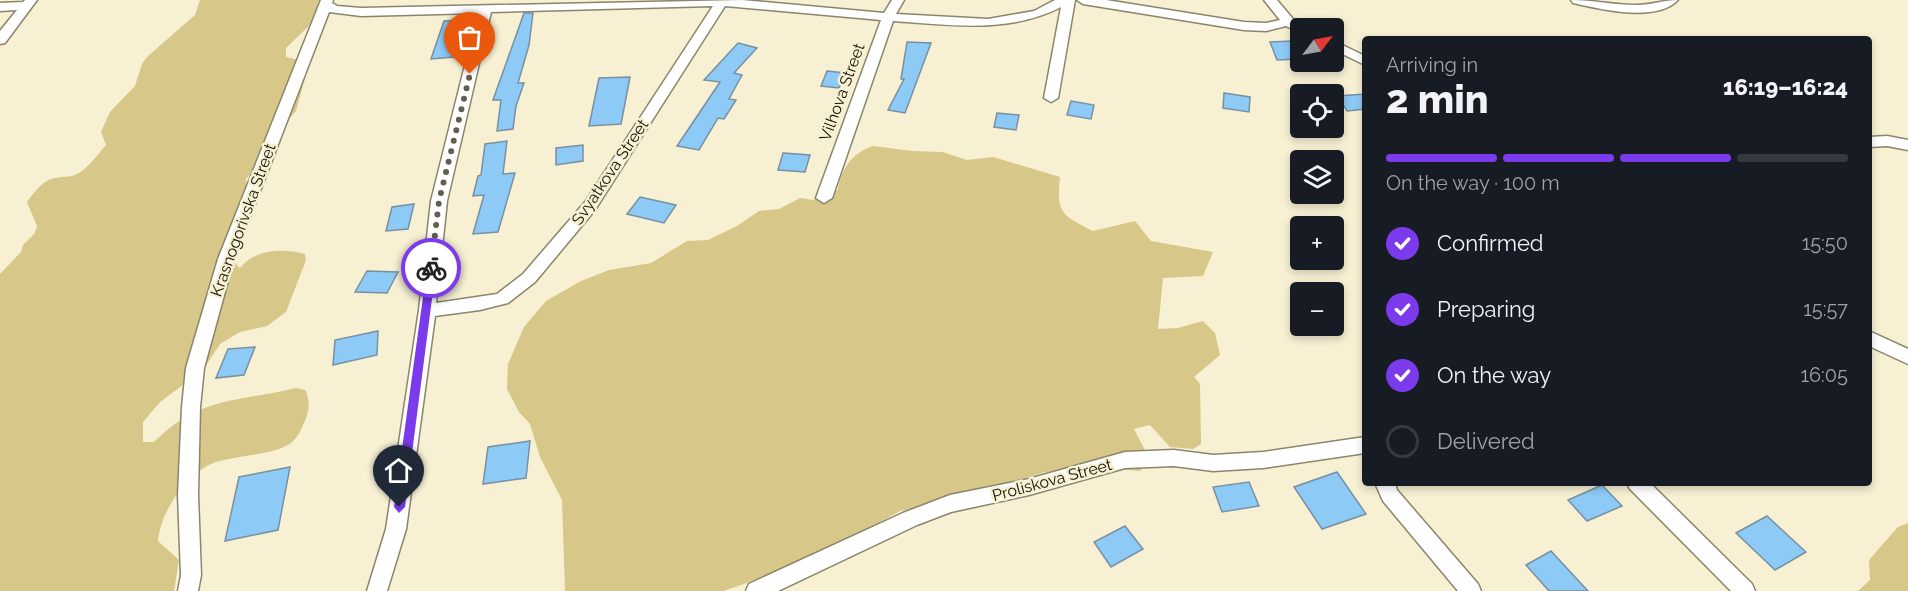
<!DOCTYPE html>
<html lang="en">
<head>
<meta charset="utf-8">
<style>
	body { margin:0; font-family:Raleway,sans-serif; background:#20242c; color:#f1f3f6; height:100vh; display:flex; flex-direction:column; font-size:22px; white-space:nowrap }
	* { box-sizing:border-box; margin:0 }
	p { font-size:20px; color:#9ea1a6 }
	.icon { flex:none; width:33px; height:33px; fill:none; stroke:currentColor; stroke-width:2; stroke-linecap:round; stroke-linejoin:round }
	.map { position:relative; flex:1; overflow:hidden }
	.details { position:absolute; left:1362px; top:36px; width:510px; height:450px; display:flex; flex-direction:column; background:#171b24; border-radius:6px; box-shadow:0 3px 9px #0003 }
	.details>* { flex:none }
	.needle { width:39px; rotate:58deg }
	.tools { position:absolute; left:1290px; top:18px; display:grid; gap:12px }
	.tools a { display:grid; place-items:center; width:54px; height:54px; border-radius:6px; background:#171b24; box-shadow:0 3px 9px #0003; font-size:30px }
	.pin { position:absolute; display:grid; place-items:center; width:51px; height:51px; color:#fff; margin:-62px -26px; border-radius:50% 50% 50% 0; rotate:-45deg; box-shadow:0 0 6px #0007 }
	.pin .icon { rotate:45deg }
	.courier { position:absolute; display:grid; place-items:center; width:60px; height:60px; margin:-30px; border:4px solid #7c3aed; border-radius:50%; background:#fff; color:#222; box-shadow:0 2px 8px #0007 }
	.head em { font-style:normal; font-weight:800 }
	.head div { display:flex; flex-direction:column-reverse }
	.head { display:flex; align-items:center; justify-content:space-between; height:102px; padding:0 24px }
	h1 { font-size:39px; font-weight:800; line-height:45px }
	.bar { display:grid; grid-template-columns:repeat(4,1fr); gap:9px 6px; align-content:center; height:72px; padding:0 24px }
	.bar i { height:8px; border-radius:4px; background:#363941 }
	.bar .current { background:#7c3aed }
	.bar p { grid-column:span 4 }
	ol { padding:0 24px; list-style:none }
	li { display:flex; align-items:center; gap:18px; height:66px }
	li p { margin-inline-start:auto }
	li .icon { padding:6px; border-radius:50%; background:#7c3aed; color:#fff; stroke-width:4 }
	li:last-child { color:#9ea1a6 }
	li i { width:33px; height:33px; border:3px solid #363941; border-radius:50% }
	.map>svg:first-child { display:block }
	.green { fill:#d7c788 }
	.building { fill:#8dcaf6; stroke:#7890a2; stroke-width:1.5 }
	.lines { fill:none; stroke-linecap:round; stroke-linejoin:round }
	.minor-casing { stroke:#8b856b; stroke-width:3 }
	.minor { fill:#fff; fill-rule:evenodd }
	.route { fill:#7c3aed }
	.done { stroke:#635f4e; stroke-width:6; stroke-dasharray:0 10.8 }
	.labels { text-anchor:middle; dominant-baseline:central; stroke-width:5; stroke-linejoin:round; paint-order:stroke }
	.street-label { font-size:16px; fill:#131107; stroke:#f7f0d3 }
</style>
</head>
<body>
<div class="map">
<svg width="1908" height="591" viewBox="0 0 1908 591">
	<rect width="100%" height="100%" fill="#f7f0d3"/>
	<!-- green -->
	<g class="green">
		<path d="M200,0H319L312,23L286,48V57L307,62L308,67L296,111L273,138L261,160L246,179L248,205L235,263L240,268C255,249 283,248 305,254L306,260L286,312L267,326L240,332L220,344L203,370L160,402L143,422V442H154C201,396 238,402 296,388L305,390C311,400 309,414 303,425C301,430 298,436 294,440C279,457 228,454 207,466C183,479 160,514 158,541L179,560L174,591H0V274L21,252L23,245L35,233L37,226L27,202C34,193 43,179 56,178C64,176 72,178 79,173C89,167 98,154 106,145L101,132L110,112L135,86L142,64L147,57L195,15Z"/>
		<path d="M873,146L912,151L942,152L967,160L993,157L1060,177C1056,214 1062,215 1093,231L1135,221L1151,241L1213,252L1203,276L1163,278L1158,329L1178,328L1203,321L1215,333L1220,355L1194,377L1200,384L1201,444L1193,449L1170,447L1150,425L1134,429L1149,458L1140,471L1093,467L1045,472L960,500L900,511L814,559L724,591H565L562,500L540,457L530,424L519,412L507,389L508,364L524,327L546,301L581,281L609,270L651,263L687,241L708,240L737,226L759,211L779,209L800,198L813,200L838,190C841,169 852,153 873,146Z"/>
		<polygon points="1908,523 1908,591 1858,591 1870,580 1869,560 1898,527"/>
	</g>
	<!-- building -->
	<g class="building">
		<polygon points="524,13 533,13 529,45 518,83 524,83 516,106 513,129 497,131 501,100 493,100"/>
		<polygon points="466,20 454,57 431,59 444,21"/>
		<polygon points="1292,41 1300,59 1277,60 1270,42"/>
		<polygon points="907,42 931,43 905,113 888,110 904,79 901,79"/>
		<polygon points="738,43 757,48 734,73 742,75 729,99 736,100 724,119 718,118 699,150 677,146 720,82 704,80"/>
		<polygon points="827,71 845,73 839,88 821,86"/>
		<polygon points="630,77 621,124 589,126 599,78"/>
		<polygon points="1224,93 1250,97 1249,112 1223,108"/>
		<polygon points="1365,94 1365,109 1347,111 1338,96"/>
		<polygon points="1071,101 1094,105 1091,119 1067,115"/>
		<polygon points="997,113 1019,115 1016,130 994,127"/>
		<polygon points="507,141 503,174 515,173 498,232 473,234 484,195 473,196 478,176 481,175 485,144"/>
		<polygon points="583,145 583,161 556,165 556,148"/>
		<polygon points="783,153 810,155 805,172 778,170"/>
		<polygon points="640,197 676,205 664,223 627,214"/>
		<polygon points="414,204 408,229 386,231 392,207"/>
		<polygon points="367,271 398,272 387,293 355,292"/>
		<polygon points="378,331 377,355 333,365 335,340"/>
		<polygon points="255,347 244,375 216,378 228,349"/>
		<polygon points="530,441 526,478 483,484 488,447"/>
		<polygon points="290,467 278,530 225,541 239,477"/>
		<polygon points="1337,472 1366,514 1322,529 1294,487"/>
		<polygon points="1249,482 1259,506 1222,512 1213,487"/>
		<polygon points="1602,485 1622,506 1587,521 1568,500"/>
		<polygon points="1767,516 1806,552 1775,570 1736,533"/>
		<polygon points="1125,526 1143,549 1111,567 1094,542"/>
		<polygon points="1551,551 1588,591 1549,591 1526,565"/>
	</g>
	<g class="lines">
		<defs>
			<g id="minor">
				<polygon points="25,0 37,0 5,43 0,44 0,31 17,10 0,11 0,3 23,2"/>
				<path d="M321,0H333L332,3L337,6L361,8L742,0L884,13L892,0H904L896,14L988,19L1034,11L1055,0H1075L1058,98L1051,102L1044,98L1061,7C1009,34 950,25 893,21L832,198L824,203L816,198L881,20L725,6L595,210L535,282L508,303L480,310L435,316L406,529L387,591H367L386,529L419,310L431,201L478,13L361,16L329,12L234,259L204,368L200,407L198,495L201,575L198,591H178L181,575L178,495L182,407L186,368L218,259ZM713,6L585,202L523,274L497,294L436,303L447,201L491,12Z"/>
				<polygon points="1077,0 1106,0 1244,22 1266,23 1280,20 1264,0 1277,0 1293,19 1306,28 1300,28 1300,33 1286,26 1266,31 1244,30 1083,4"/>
				<path d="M1571,0C1593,0 1614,5 1637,5C1651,5 1664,0 1678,0C1656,23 1600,9 1573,3Z"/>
				<polygon points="1334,41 1365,56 1365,65 1334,50"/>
				<polygon points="1887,136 1908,140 1908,150 1887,146 1869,147 1869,137"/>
				<polygon points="1869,331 1908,349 1908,364 1869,346"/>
				<polygon points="1365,437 1365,453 1263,468 1213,471 1174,466 1125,468 1029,495 951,512 917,525 778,591 746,591 749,584 903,513 950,495 1029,479 1125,452 1174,450 1213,455 1263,452"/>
				<polygon points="1375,483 1395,483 1397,490 1478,584 1481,591 1458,591 1383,501"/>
				<polygon points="1627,483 1650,483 1752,584 1755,591 1731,591 1630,489"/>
			</g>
		</defs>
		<!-- minor casing -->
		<use href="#minor" class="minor-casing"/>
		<!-- minor -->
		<use href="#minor" class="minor"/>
	</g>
	<!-- route -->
	<polygon class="route" points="431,265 436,268 405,507 399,513 394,507 427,268"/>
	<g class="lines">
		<!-- done -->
		<polyline class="done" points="431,268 439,201 470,74"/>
	</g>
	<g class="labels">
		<!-- street labels -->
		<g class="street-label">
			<text transform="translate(842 92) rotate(-70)">Vilhova Street</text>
			<text transform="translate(610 172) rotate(-56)">Svyatkova Street</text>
			<text transform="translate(243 220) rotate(-70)">Krasnogorivska Street</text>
			<text transform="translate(1052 480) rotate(-15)">Proliskova Street</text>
		</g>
	</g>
</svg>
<div class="tools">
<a><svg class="needle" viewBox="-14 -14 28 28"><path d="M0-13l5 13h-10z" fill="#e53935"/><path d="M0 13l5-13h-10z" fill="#9ea1a6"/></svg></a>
<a><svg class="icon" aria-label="locate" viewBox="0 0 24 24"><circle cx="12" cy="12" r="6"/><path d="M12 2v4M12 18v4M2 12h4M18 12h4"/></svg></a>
<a><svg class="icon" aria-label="layers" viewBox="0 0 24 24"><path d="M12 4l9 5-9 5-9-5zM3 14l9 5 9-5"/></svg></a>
<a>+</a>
<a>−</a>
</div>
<div class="pin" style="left:470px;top:74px;background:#ea580c"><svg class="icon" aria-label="bag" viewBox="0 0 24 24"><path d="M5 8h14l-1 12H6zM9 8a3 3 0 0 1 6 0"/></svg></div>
<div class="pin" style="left:399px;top:507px;background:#1f2937"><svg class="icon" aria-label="home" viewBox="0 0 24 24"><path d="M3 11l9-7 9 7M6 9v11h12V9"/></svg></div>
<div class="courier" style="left:431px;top:268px"><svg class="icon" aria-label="bike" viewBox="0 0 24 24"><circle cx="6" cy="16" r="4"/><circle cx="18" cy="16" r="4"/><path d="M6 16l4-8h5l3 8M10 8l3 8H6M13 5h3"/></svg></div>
<section class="details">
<div class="head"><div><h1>2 min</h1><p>Arriving in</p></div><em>16:19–16:24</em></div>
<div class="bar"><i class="current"></i><i class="current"></i><i class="current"></i><i></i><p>On the way · 100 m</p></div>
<ol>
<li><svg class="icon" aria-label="check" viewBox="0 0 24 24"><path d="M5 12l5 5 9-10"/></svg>Confirmed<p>15:50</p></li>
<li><svg class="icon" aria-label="check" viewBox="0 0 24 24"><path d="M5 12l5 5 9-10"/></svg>Preparing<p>15:57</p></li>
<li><svg class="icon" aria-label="check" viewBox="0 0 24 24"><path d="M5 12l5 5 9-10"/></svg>On the way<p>16:05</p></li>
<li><i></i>Delivered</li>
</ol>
</section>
</div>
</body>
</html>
